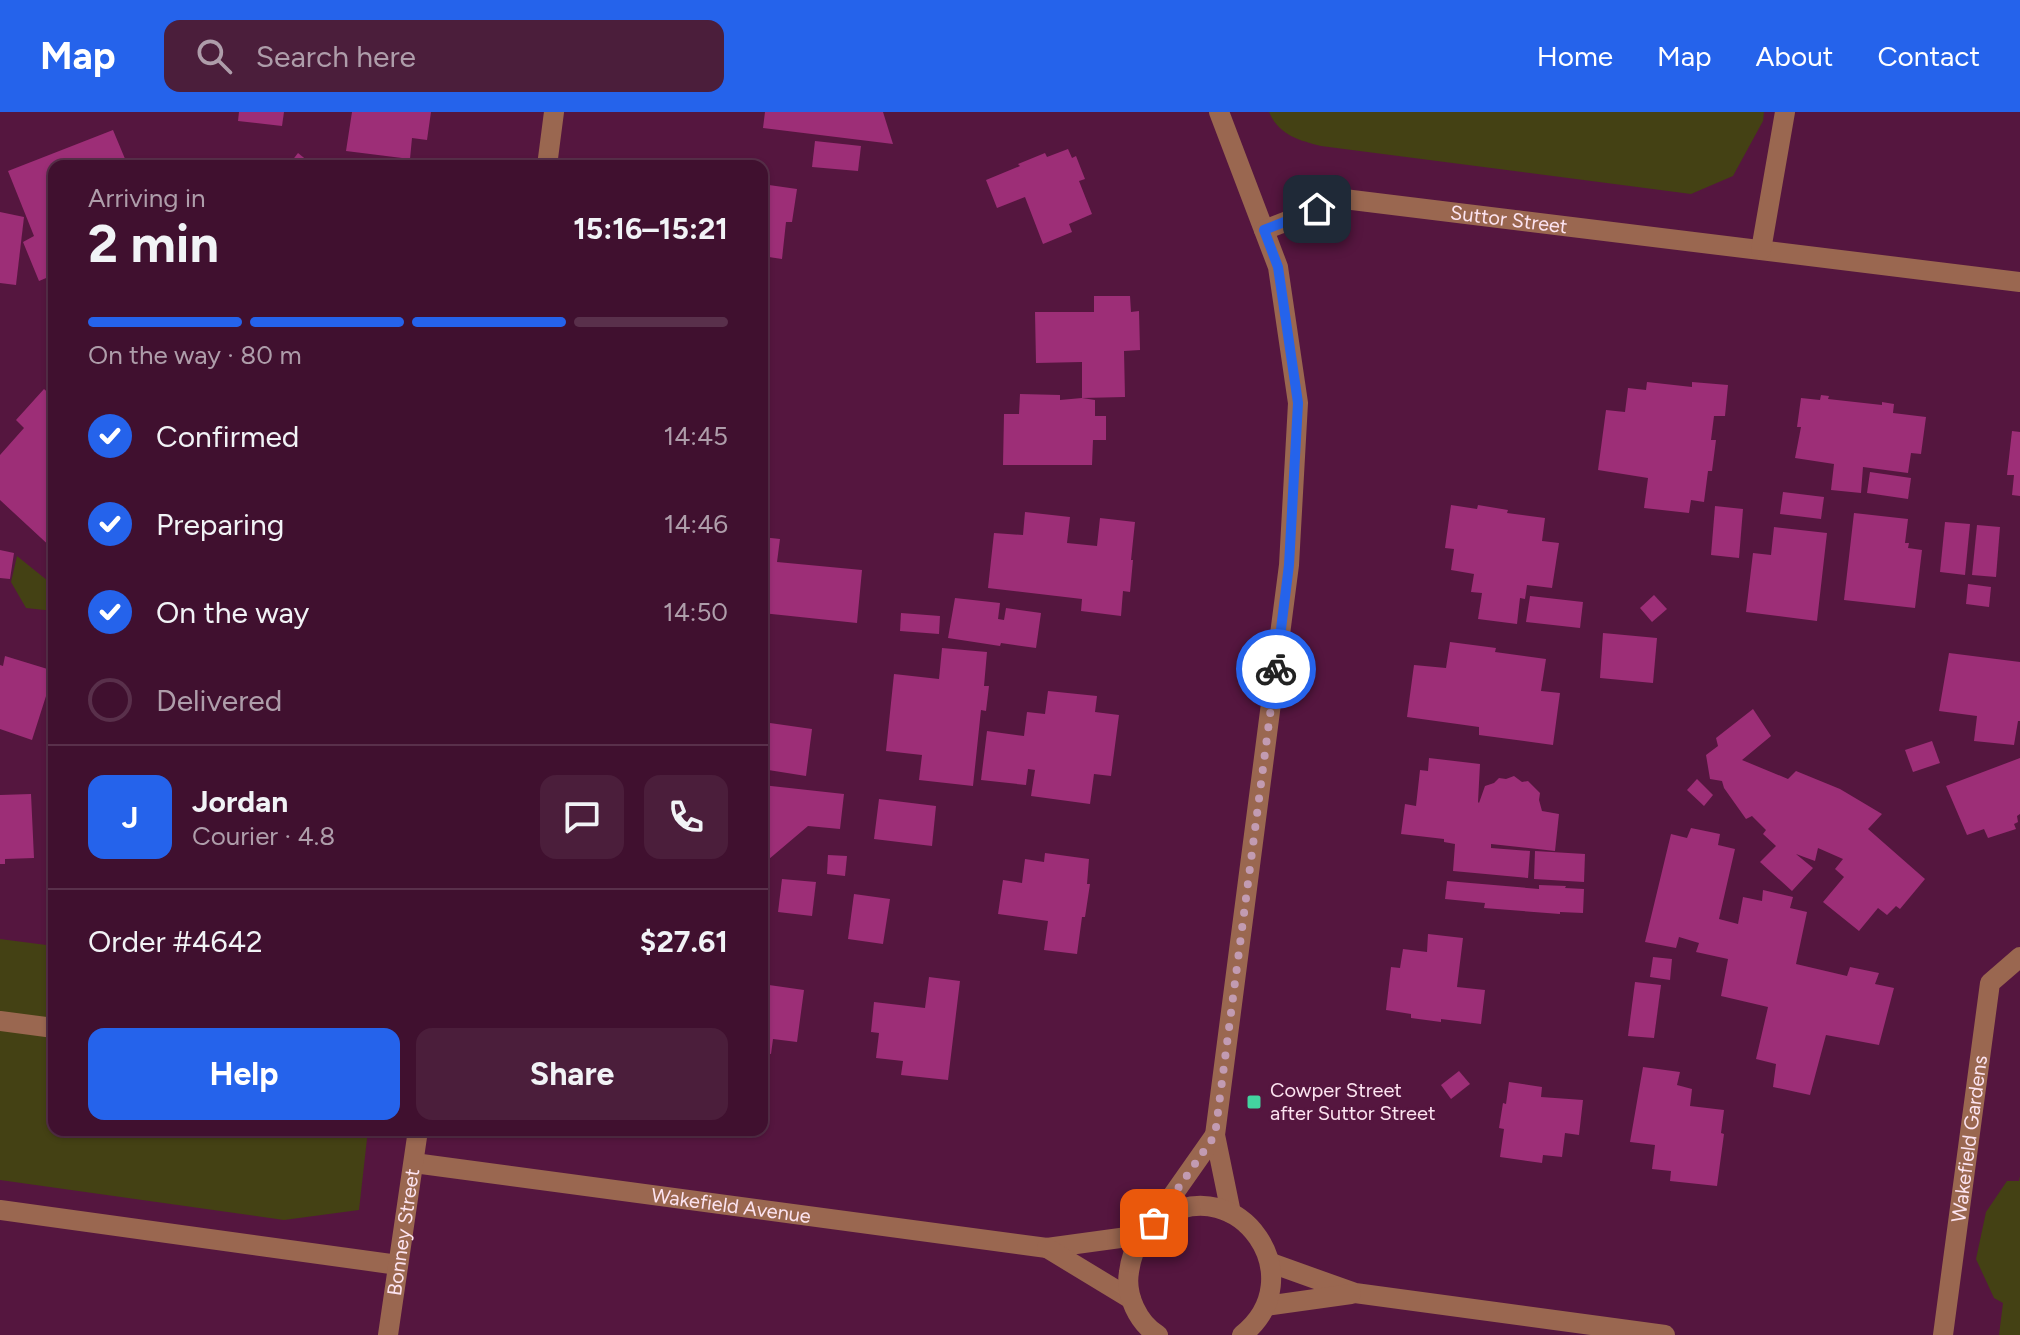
<!DOCTYPE html>
<html lang="en">
<head>
<meta charset="utf-8">
<style>
	body { margin:0; font-family:Figtree,sans-serif; background:#4b1e3b; color:#f1f3f6; height:100vh; display:flex; flex-direction:column; font-size:30px; white-space:nowrap }
	* { box-sizing:border-box; margin:0 }
	p { font-size:26px; color:#ae9daa }
	.icon { flex:none; width:44px; height:44px; fill:none; stroke:currentColor; stroke-width:2; stroke-linecap:round; stroke-linejoin:round }
	.map { position:relative; flex:1; overflow:hidden }
	.details { position:absolute; left:48px; top:48px; width:720px; height:976px; display:flex; flex-direction:column; background:#40102f; border-radius:16px; box-shadow:0 2px 6px #0004,0 0 0 2px #59304b }
	.details>* { flex:none }
	.pin { position:absolute; display:grid; place-items:center; width:68px; height:68px; color:#fff; margin:-34px; border-radius:16px; box-shadow:0 4px 12px #0006 }
	.courier { position:absolute; display:grid; place-items:center; width:80px; height:80px; margin:-40px; border:6px solid #2563eb; border-radius:50%; background:#fff; color:#222; box-shadow:0 2px 10px #0007 }
	.overview em { font-style:normal; font-weight:700 }
	.overview div { display:flex; flex-direction:column-reverse }
	.overview { display:flex; align-items:center; justify-content:space-between; height:136px; padding:0 40px }
	h1 { font-size:52px; font-weight:700; line-height:60px }
	.bar { display:grid; grid-template-columns:repeat(4,1fr); gap:12px 8px; align-content:center; height:96px; padding:0 40px }
	.bar i { height:10px; border-radius:6px; background:#59304b }
	.bar .selected { background:#2563eb }
	.bar p { grid-column:span 4 }
	.line { display:flex; align-items:center; gap:20px; padding:0 40px; border-top:2px solid #59304b }
	.line div { flex:1 }
	.round { display:grid; place-items:center; flex:none; width:84px; height:84px; border-radius:16px; background:#4b1e3b }
	ol { padding:0 40px; list-style:none }
	li { display:flex; align-items:center; gap:24px; height:88px }
	li p { margin-inline-start:auto }
	li .icon { padding:8px; border-radius:50%; background:#2563eb; color:#fff; stroke-width:4 }
	li:last-child { color:#ae9daa }
	li i { width:44px; height:44px; border:4px solid #59304b; border-radius:50% }
	.button { display:flex; gap:16px; margin-top:auto; padding:16px 40px }
	.button a { flex:1; height:92px; border-radius:16px; background:#2563eb; color:#fff; font-size:32px; font-weight:700; line-height:92px; text-align:center }
	.button a+a { background:#4b1e3b; color:#f1f3f6 }
	header { display:flex; align-items:center; gap:48px; box-sizing:border-box; height:112px; padding:0 40px; background:#2563eb; color:#fff }
	header strong { font-size:38px }
	nav { display:flex; gap:44px; margin-inline-start:auto; font-size:28px }
	.search { width:560px; height:72px; background:#4b1e3b; display:flex; align-items:center; gap:20px; box-sizing:border-box; padding:0 28px; border-radius:16px; color:#ae9daa; font-size:30px }
	.map>svg:first-child { display:block }
	.green { fill:#444114 }
	.building { fill:#9d2e77 }
	.lines { fill:none; stroke-linecap:round; stroke-linejoin:round }
	.minor { stroke:#9a6750; stroke-width:20 }
	.done { stroke:#c29bb2; stroke-width:8; stroke-dasharray:0 14.4 }
	.route { stroke:#2563eb; stroke-width:10 }
	.poi-dot { fill:#43d4a0; stroke:#55163f; stroke-width:3 }
	.labels { text-anchor:middle; dominant-baseline:central; stroke-width:6; stroke-linejoin:round; paint-order:stroke }
	.street-label { font-size:20px; fill:#fce3f0; stroke:#55163f }
	.poi-label { font-size:20px; fill:#fce3f0; stroke:#55163f; text-anchor:start }
</style>
</head>
<body>
<header>
<strong>Map</strong>
<div class="search"><svg class="icon" aria-label="search" viewBox="0 0 24 24"><circle cx="10" cy="10" r="6"/><path d="M15 15l6 6"/></svg>Search here</div>
<nav><a>Home</a><a>Map</a><a>About</a><a>Contact</a></nav>
</header>
<div class="map">
<svg width="2020" height="1223" viewBox="0 0 2020 1223">
	<rect width="100%" height="100%" fill="#55163f"/>
	<!-- green -->
	<g class="green">
		<path d="M1269,0H1764L1763,9L1733,64L1691,82L1321,34C1298,28 1279,23 1269,0Z"/>
		<polygon points="17,444 48,469 48,483 54,484 54,499 26,496 11,470"/>
		<polygon points="0,827 54,834 54,1018 368,1018 359,1098 284,1108 0,1068"/>
		<polygon points="2020,1064 2020,1223 1999,1223 2003,1191 1994,1186 1976,1147 1986,1100 2007,1069 2019,1069"/>
	</g>
	<!-- building -->
	<g class="building">
		<polygon points="239,0 284,0 282,14 238,9"/>
		<polygon points="352,0 431,0 427,28 412,26 410,47 346,39"/>
		<polygon points="765,0 883,0 893,32 763,16"/>
		<polygon points="113,18 128,54 54,54 54,172 51,164 39,169 23,130 34,124 8,59"/>
		<polygon points="815,29 861,34 858,59 812,55"/>
		<polygon points="1068,37 1072,46 1076,44 1085,67 1079,69 1092,102 1069,112 1072,120 1043,132 1025,85 997,96 986,68 1020,54 1018,52 1045,41 1047,45"/>
		<polygon points="298,41 314,54 288,54"/>
		<polygon points="762,72 797,77 792,110 786,110 782,147 762,144"/>
		<polygon points="0,100 24,105 16,173 0,171"/>
		<polygon points="1094,184 1130,184 1131,200 1139,199 1140,238 1124,239 1125,285 1082,286 1095,288 1095,304 1106,304 1106,328 1093,328 1092,353 1003,353 1004,302 1019,302 1020,282 1060,283 1060,288 1082,286 1082,250 1036,251 1035,200 1094,200"/>
		<polygon points="1647,270 1692,275 1692,270 1728,273 1725,304 1714,304 1711,328 1716,328 1712,359 1708,359 1704,390 1691,388 1689,401 1644,396 1648,366 1598,358 1606,298 1625,300 1628,276 1646,278"/>
		<polygon points="44,277 54,286 54,438 0,388 0,343 24,316 16,308"/>
		<polygon points="1821,283 1829,284 1828,287 1882,293 1882,290 1894,292 1893,301 1926,305 1921,342 1911,341 1908,361 1863,355 1861,381 1831,378 1834,352 1795,346 1801,315 1797,315 1801,286 1820,288"/>
		<polygon points="2012,319 2020,320 2020,384 2012,383 2014,363 2007,363"/>
		<polygon points="1870,360 1911,366 1908,387 1867,381"/>
		<polygon points="1783,380 1824,385 1821,407 1780,402"/>
		<polygon points="1451,393 1477,397 1478,393 1508,398 1507,401 1545,406 1542,429 1559,431 1552,476 1527,473 1525,487 1520,486 1517,512 1478,507 1482,481 1471,480 1474,462 1451,458 1454,437 1445,436"/>
		<polygon points="1715,394 1743,397 1739,446 1711,443"/>
		<polygon points="1025,400 1070,405 1067,431 1097,434 1100,406 1135,410 1131,448 1133,448 1130,480 1123,479 1121,504 1081,499 1082,487 988,476 994,421 1023,423"/>
		<polygon points="1854,401 1908,407 1905,431 1909,431 1908,436 1922,438 1915,496 1844,488"/>
		<polygon points="1945,410 1970,412 1965,463 1940,460"/>
		<polygon points="1977,413 2000,415 1996,465 1972,463"/>
		<polygon points="1774,415 1827,421 1817,509 1746,500 1753,441 1771,443"/>
		<polygon points="762,425 780,427 777,450 862,458 857,511 762,501"/>
		<polygon points="0,438 14,441 10,467 0,466"/>
		<polygon points="1968,472 1991,475 1989,495 1966,492"/>
		<polygon points="1654,483 1667,497 1652,510 1640,496"/>
		<polygon points="1530,484 1583,490 1580,516 1526,510"/>
		<polygon points="955,486 1000,491 998,507 1004,508 1006,496 1041,501 1036,536 1001,531 1000,534 948,526"/>
		<polygon points="901,501 940,504 939,522 900,519"/>
		<polygon points="1603,521 1657,526 1653,571 1600,566"/>
		<polygon points="1450,530 1496,536 1495,540 1546,547 1541,579 1560,581 1553,633 1479,623 1479,615 1407,605 1414,553 1446,556"/>
		<polygon points="942,536 987,540 984,574 989,574 986,599 981,598 973,674 919,668 922,643 886,639 894,562 939,567"/>
		<polygon points="1949,541 2020,550 2020,609 2018,609 2014,633 1974,629 1977,604 1939,599"/>
		<polygon points="5,544 54,559 32,628 0,617 0,553 3,554"/>
		<polygon points="1048,579 1097,584 1095,600 1119,603 1111,664 1094,662 1090,692 1031,684 1035,658 1028,657 1026,673 981,668 987,619 1024,624 1027,600 1045,602"/>
		<polygon points="1753,597 1771,624 1742,648 1788,667 1796,659 1840,677 1882,702 1868,717 1925,767 1900,797 1896,794 1887,803 1878,796 1859,819 1823,790 1844,765 1835,757 1843,747 1818,736 1815,749 1796,742 1813,756 1792,779 1760,750 1776,734 1763,722 1766,718 1752,704 1746,707 1724,676 1722,669 1710,667 1706,643 1718,634 1716,626"/>
		<polygon points="763,610 812,617 806,664 762,657"/>
		<polygon points="1932,629 1940,651 1913,660 1905,638"/>
		<polygon points="1429,646 1480,652 1478,690 1479,691 1485,674 1494,671 1499,666 1506,667 1514,664 1522,670 1528,669 1540,681 1539,688 1542,699 1559,702 1555,739 1491,732 1491,736 1530,739 1528,766 1453,759 1455,732 1444,730 1444,727 1401,722 1405,692 1416,694 1420,658 1428,659"/>
		<polygon points="2020,646 2020,702 2017,704 2018,710 2014,712 2016,717 1988,726 1984,717 1967,723 1946,674"/>
		<polygon points="1697,667 1713,683 1704,694 1687,678"/>
		<polygon points="762,673 844,682 840,717 808,714 762,753"/>
		<polygon points="31,682 34,746 5,747 5,752 0,752 0,683"/>
		<polygon points="879,687 936,694 932,734 874,727"/>
		<polygon points="1691,716 1720,722 1718,733 1735,737 1719,807 1738,812 1743,785 1762,789 1763,778 1793,785 1790,796 1807,800 1796,852 1847,864 1850,855 1879,861 1875,872 1894,876 1879,933 1826,923 1810,983 1773,975 1776,952 1756,947 1768,895 1721,884 1728,847 1696,840 1699,831 1679,825 1676,836 1645,830 1671,722 1687,726"/>
		<polygon points="53,725 54,725 54,751 46,749"/>
		<polygon points="1535,739 1585,742 1584,770 1534,767"/>
		<polygon points="1045,741 1089,747 1087,772 1090,772 1085,805 1082,805 1077,842 1044,838 1048,809 998,802 1003,768 1022,771 1025,747 1044,750"/>
		<polygon points="828,743 847,744 845,764 827,762"/>
		<polygon points="782,767 816,770 812,804 778,800"/>
		<polygon points="1447,769 1539,777 1539,773 1566,774 1565,776 1584,777 1583,801 1560,800 1560,802 1484,796 1485,791 1445,787"/>
		<polygon points="854,782 890,787 883,832 848,827"/>
		<polygon points="1428,822 1463,826 1457,875 1485,878 1481,912 1441,907 1441,910 1411,906 1411,902 1386,898 1391,855 1400,856 1403,837 1427,840"/>
		<polygon points="1653,845 1672,847 1670,868 1650,865"/>
		<polygon points="929,865 960,869 948,968 901,963 903,949 876,946 879,921 871,920 874,890 925,896"/>
		<polygon points="1635,870 1661,873 1654,926 1628,924"/>
		<polygon points="762,872 804,878 797,930 773,927 771,942 762,941"/>
		<polygon points="1643,955 1680,960 1677,973 1692,977 1690,994 1724,998 1721,1021 1724,1022 1717,1074 1670,1069 1671,1059 1652,1057 1655,1033 1630,1030"/>
		<polygon points="1459,959 1470,972 1451,987 1441,973"/>
		<polygon points="1509,970 1542,975 1541,985 1583,988 1579,1023 1565,1021 1562,1045 1543,1043 1542,1051 1500,1045 1504,1017 1499,1016 1503,991 1506,992"/>
	</g>
	<g class="lines">
		<!-- minor -->
		<g class="minor">
			<polyline points="1219,0 1278,155 1298,291 1289,453 1215,1023 1231,1101"/>
			<polyline points="547,54 554,0"/>
			<path id="s1" d="M1264,118L1344,87L2020,170"/>
			<polyline points="1761,138 1785,0"/>
			<polyline points="0,909 54,916"/>
			<path id="s2" d="M414,1051L1047,1136L1142,1123"/>
			<polyline points="0,1098 398,1153"/>
			<polyline points="1156,1107 1215,1023"/>
			<polyline points="1047,1136 1131,1187"/>
			<polyline points="1271,1151 1355,1181 1665,1223"/>
			<polyline points="1266,1194 1351,1182"/>
			<path id="s3" d="M388,1223L418,1018"/>
			<path d="M1158,1223C1138,1211 1125,1183 1129,1160C1132,1137 1142,1118 1163,1105C1239,1059 1314,1166 1242,1223"/>
			<path id="s4" d="M1943,1223L1990,871L2020,845"/>
		</g>
	</g>
	<g class="lines">
		<!-- done -->
		<polyline class="done" points="1154,1111 1215,1023 1276,557"/>
		<!-- route -->
		<polyline class="route" points="1276,557 1289,453 1298,291 1278,155 1264,118 1317,97"/>
	</g>
	<!-- markers -->
	<rect class="poi-dot" x="1246" y="982" width="16" height="16" rx="4"/>
	<g class="labels">
		<!-- street labels -->
		<g class="street-label">
			<text stroke="none"><textPath href="#s1" startOffset="252">Suttor Street</textPath></text>
			<text stroke="none"><textPath href="#s4" startOffset="198">Wakefield Gardens</textPath></text>
			<text stroke="none"><textPath href="#s2" startOffset="320">Wakefield Avenue</textPath></text>
			<text stroke="none"><textPath href="#s3" startOffset="104">Bonney Street</textPath></text>
		</g>
		<!-- poi labels -->
		<g class="poi-label">
			<text x="1270" y="978">Cowper Street<tspan x="1270" dy="23">after Suttor Street</tspan></text>
		</g>
	</g>
</svg>
<div class="pin" style="left:1154px;top:1111px;background:#ea580c"><svg class="icon" aria-label="bag" viewBox="0 0 24 24"><path d="M5 8h14l-1 12H6zM9 8a3 3 0 0 1 6 0"/></svg></div>
<div class="pin" style="left:1317px;top:97px;background:#1f2937"><svg class="icon" aria-label="home" viewBox="0 0 24 24"><path d="M3 11l9-7 9 7M6 9v11h12V9"/></svg></div>
<div class="courier" style="left:1276px;top:557px"><svg class="icon" aria-label="bike" viewBox="0 0 24 24"><circle cx="6" cy="16" r="4"/><circle cx="18" cy="16" r="4"/><path d="M6 16l4-8h5l3 8M10 8l3 8H6M13 5h3"/></svg></div>
<section class="details">
<div class="overview"><div><h1>2 min</h1><p>Arriving in</p></div><em>15:16–15:21</em></div>
<div class="bar"><i class="selected"></i><i class="selected"></i><i class="selected"></i><i></i><p>On the way · 80 m</p></div>
<ol>
<li><svg class="icon" aria-label="check" viewBox="0 0 24 24"><path d="M5 12l5 5 9-10"/></svg>Confirmed<p>14:45</p></li>
<li><svg class="icon" aria-label="check" viewBox="0 0 24 24"><path d="M5 12l5 5 9-10"/></svg>Preparing<p>14:46</p></li>
<li><svg class="icon" aria-label="check" viewBox="0 0 24 24"><path d="M5 12l5 5 9-10"/></svg>On the way<p>14:50</p></li>
<li><i></i>Delivered</li>
</ol>
<div class="line" style="height:144px"><b class="round" style="background:#2563eb;color:#fff">J</b><div><b>Jordan</b><p>Courier · 4.8</p></div><a class="round"><svg class="icon" aria-label="chat" viewBox="0 0 24 24"><path d="M4 5h16v11H9l-5 4z"/></svg></a><a class="round"><svg class="icon" aria-label="phone" viewBox="0 0 24 24"><path d="M5 4h4l2 5-3 2q2 4 5 5l2-3 5 2v4C11 20 4 13 5 4z"/></svg></a></div>
<div class="line" style="height:104px"><div>Order #4642</div><b>$27.61</b></div>
<div class="button"><a>Help</a><a>Share</a></div>
</section>
</div>
</body>
</html>
